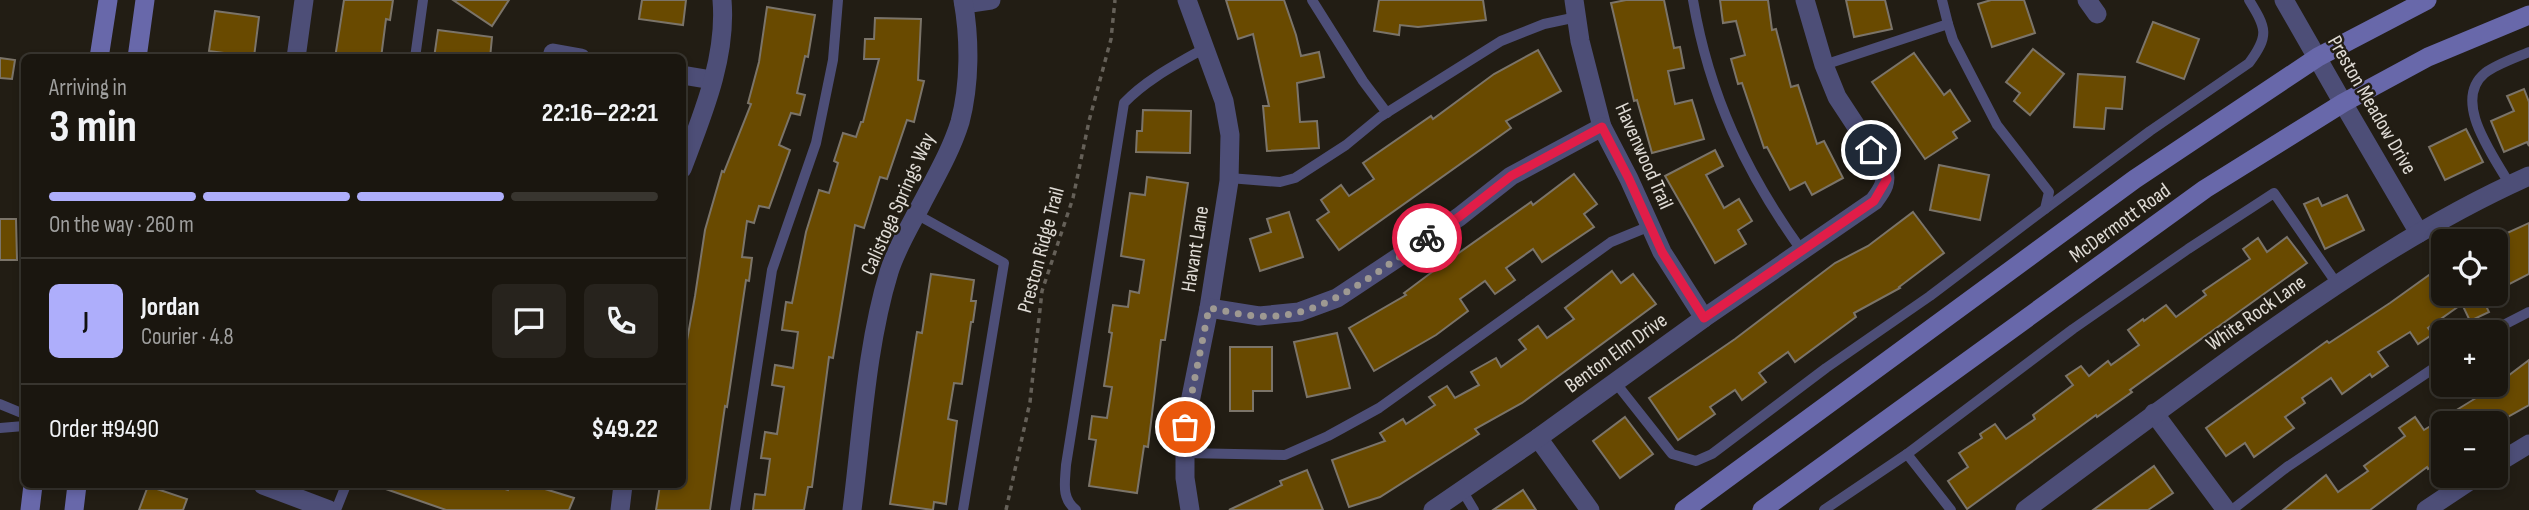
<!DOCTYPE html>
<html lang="en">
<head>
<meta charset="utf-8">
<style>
	body { margin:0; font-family:"Sofia Sans Condensed",sans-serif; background:#27231d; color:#f1f3f6; height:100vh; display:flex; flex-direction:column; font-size:26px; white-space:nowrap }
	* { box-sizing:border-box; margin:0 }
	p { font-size:23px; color:#9f9f9e }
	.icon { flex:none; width:38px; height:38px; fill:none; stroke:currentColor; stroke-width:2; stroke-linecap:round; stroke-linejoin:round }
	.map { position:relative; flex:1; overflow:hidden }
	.sheet { position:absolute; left:21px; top:54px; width:665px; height:434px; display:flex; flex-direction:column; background:#1a160f; border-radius:10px; box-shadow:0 4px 10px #0003,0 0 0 2px #38352f }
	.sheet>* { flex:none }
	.buttons { position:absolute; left:2431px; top:229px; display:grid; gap:14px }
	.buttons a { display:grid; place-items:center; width:77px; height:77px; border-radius:10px; background:#1a160f; box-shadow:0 4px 10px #0003,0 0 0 2px #38352f; font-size:35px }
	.pin { position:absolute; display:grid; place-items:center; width:60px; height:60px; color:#fff; margin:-30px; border:4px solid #fff; border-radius:50%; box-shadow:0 2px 7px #0007 }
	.courier { position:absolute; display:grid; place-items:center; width:70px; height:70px; margin:-35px; border:5px solid #e11d48; border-radius:50%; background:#fff; color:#222; box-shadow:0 2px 9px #0007 }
	.overview em { font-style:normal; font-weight:700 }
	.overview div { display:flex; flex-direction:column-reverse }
	.overview { display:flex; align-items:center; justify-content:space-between; height:119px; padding:0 28px }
	h1 { font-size:46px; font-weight:700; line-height:52px }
	.bar { display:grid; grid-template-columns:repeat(4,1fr); gap:10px 7px; align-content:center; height:84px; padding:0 28px }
	.bar i { height:9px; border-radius:5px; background:#38352f }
	.bar .selected { background:#aeaefb }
	.bar p { grid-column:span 4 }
	.line { display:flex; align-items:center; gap:18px; padding:0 28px; border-top:2px solid #38352f }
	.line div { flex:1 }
	.round { display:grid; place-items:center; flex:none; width:74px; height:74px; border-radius:10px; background:#27231d }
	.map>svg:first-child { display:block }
	.building { fill:#694a00; stroke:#7b7469; stroke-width:2 }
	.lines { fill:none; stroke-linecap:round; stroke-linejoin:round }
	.path { stroke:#656058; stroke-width:3.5; stroke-dasharray:5 5; stroke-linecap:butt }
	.service { stroke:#4d4e77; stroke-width:10 }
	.minor { stroke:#4d4e77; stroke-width:19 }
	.tertiary { stroke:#4d4e77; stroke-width:19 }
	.secondary { stroke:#6868aa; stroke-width:19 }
	.done { stroke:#9e9992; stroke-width:7; stroke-dasharray:0 12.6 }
	.route { stroke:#e11d48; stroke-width:9 }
	.labels { text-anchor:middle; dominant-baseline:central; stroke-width:5; stroke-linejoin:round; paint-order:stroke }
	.street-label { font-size:21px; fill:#e0dcd6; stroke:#221d14 }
</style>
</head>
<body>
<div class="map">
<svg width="2529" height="510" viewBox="0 0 2529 510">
	<rect width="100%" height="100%" fill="#221d14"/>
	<!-- building -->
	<g class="building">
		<polygon points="344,0 393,0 390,20 386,19 381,58 335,58"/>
		<polygon points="453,0 509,0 492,26"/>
		<polygon points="642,0 686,0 683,25 639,19"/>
		<polygon points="1226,0 1284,0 1296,35 1301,56 1319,52 1324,77 1297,83 1300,122 1317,121 1319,148 1267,151 1263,106 1269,106 1253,34 1238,39"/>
		<polygon points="1379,0 1483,0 1486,20 1418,27 1400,25 1399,35 1374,31"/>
		<polygon points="1626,0 1664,0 1674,48 1680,47 1684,68 1668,71 1675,104 1692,100 1704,139 1652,153 1637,100 1634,101 1611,3"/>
		<polygon points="1720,0 1768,0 1772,30 1776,29 1791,87 1798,85 1817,144 1824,141 1843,178 1812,195 1805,182 1790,190 1767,147 1764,148 1742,83 1738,84 1731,59 1745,55 1736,21 1723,23"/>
		<polygon points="1846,0 1885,0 1892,29 1854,37"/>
		<polygon points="1991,0 2024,0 2035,33 1992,47 1978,4"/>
		<polygon points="767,7 815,15 808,57 805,56 797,93 805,95 800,115 791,113 779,145 790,150 769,208 759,206 754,223 747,221 742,257 752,258 749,281 746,280 727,407 725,406 710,510 656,510 660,485 682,487 687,460 682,459 682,357 684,357 695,296 705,230 722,171 724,172 751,104 748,103 759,62"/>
		<polygon points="215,11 259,17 254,57 209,51"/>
		<polygon points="875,18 921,19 918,80 924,81 914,122 907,120 887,179 880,177 864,228 855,225 833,358 829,357 812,487 808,487 804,510 753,510 755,494 765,495 770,459 761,458 765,432 777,434 784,387 772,385 775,365 793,368 798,332 782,330 786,302 792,303 806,232 819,190 829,193 838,163 834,161 843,133 856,137 861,122 863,122 879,59 864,59 865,39 874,39"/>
		<polygon points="2153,22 2199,39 2184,79 2137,62"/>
		<polygon points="438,30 492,37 490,58 434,58"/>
		<polygon points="2033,49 2064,74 2030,115 2014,101 2020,93 2006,82"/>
		<polygon points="1538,50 1561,91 1506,121 1511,128 1339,250 1317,220 1329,212 1321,200 1341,185 1349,196 1374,179 1363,163 1431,116 1433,119 1494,74"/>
		<polygon points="1914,53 1944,95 1950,90 1970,121 1953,132 1957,138 1925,159 1872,82"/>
		<polygon points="0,58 15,60 12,79 0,78"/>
		<polygon points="2078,74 2125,77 2122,109 2106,108 2104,129 2074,127"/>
		<polygon points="2524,89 2529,102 2529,146 2527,142 2504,152 2491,121 2514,111 2507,96"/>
		<polygon points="1143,110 1191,111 1190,153 1136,152 1137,131 1142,131"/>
		<polygon points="2466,129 2483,162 2445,180 2429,147"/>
		<polygon points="1715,150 1723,166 1706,175 1724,208 1739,199 1752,221 1738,230 1746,244 1715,263 1665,176"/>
		<polygon points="1939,165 1989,175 1980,220 1930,210"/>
		<polygon points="1574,174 1597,204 1584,214 1594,227 1542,262 1533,249 1506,268 1515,280 1495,294 1485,281 1460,299 1468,311 1436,335 1374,371 1349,328 1406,295 1404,293 1436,269 1531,202 1533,205"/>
		<polygon points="1147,177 1188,183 1165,340 1161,340 1148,447 1144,446 1137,493 1089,486 1096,440 1089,439 1092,416 1107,418 1112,387 1104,386 1112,333 1109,332 1113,305 1128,307 1130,291 1139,293 1144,260 1121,256 1130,193 1145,195"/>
		<polygon points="2347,195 2364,230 2325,249 2304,204 2318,198 2322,206"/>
		<polygon points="1289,212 1303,257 1260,271 1250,239 1271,232 1267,219"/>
		<polygon points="1913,212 1944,253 1899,287 1900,288 1854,313 1856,317 1795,362 1788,352 1759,373 1766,382 1742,400 1735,390 1710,407 1715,414 1678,440 1649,398 1735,339 1835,263 1868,246"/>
		<polygon points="0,219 16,219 17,260 0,260"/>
		<polygon points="2529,223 2529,274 2496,291 2494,239"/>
		<polygon points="2287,237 2307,263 2130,390 2132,392 2097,417 2096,415 1967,509 1948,481 1968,467 1959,453 1982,438 1980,434 1995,424 2006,439 2035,419 2033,415 2073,385 2066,376 2081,366 2089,376 2108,361 2111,365 2139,345 2128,330 2143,319 2144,321 2166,305 2176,317 2206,295 2203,291 2250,259 2243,249 2258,238 2267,252"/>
		<polygon points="2443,265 2443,294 2480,294 2489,312 2470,321 2462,304 2428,328 2433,334 2418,344 2410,332 2378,352 2388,366 2372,377 2370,374 2342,394 2331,378 2302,398 2305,403 2285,417 2294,428 2254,457 2245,443 2226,456 2206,428 2327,341 2329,343 2390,303"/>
		<polygon points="1612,271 1621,283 1633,274 1656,304 1522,403 1475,429 1479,434 1380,497 1349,507 1332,460 1385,441 1380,433 1403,419 1406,424 1435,405 1429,397 1447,386 1455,398 1479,385 1471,372 1496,358 1501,367 1526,349 1519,340 1538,326 1547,338 1574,319 1565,308"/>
		<polygon points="931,274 974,280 971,301 976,301 973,322 971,322 962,384 954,383 948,419 957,421 946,504 934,502 933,510 890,504 917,332 922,333"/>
		<polygon points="1337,333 1350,388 1307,397 1294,342"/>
		<polygon points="1230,347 1272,347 1272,391 1253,391 1253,411 1230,411"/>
		<polygon points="2529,360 2529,405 2495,424 2443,424 2443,459 2428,469 2427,467 2370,510 2283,510 2326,475 2338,492 2368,471 2364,466 2405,436 2399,428 2415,417 2424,430 2476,398 2469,385 2496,385"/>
		<polygon points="1625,417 1653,454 1620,478 1593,441"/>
		<polygon points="2154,466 2173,493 2148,510 2093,510"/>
		<polygon points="1307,470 1323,510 1229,510 1282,485 1280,481"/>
		<polygon points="380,485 493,485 508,490 510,485 532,485 574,498 569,510 446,510 380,487"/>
		<polygon points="148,486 187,499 183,510 139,510"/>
		<polygon points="1523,490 1536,510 1493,510"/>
	</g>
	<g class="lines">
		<!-- path -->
		<polyline class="path" points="1006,510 1030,402 1042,291 1073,198 1089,121 1111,39 1115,0"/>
		<!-- service -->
		<g class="service">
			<polyline points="1312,0 1363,81 1387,113"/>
			<path d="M1693,0C1709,95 1746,173 1802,251"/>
			<polyline points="1942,0 1948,24"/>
			<polyline points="415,58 423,0"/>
			<polyline points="1229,178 1280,182 1295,178 1346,145 1380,117 1501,41 1544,24 1577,17"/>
			<path d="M2510,185C2494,156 2451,101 2485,73C2497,64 2515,58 2529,52"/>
			<path d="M2045,209L2150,131L2249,63C2270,35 2266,28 2249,0"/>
			<polyline points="916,214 1004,263 963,510"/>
			<polyline points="2490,332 2529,312"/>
			<polyline points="1615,382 1672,454 1696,461 1712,454 1826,368 1930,296 2045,209 2049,192 1997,125 1953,40 1948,24 1824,65"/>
			<polyline points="0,404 24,414"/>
			<polyline points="0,428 24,426"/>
			<polyline points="1185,453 1285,455 1328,436 1379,408 1611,242 1650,226"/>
			<polyline points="1907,454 2073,329 2188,249 2274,193 2337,284"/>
			<polyline points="1462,490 1474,510"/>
			<polyline points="336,510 346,485"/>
			<polyline points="735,510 772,270 816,143 833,60 838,0"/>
			<path d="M1076,510C1061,498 1065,483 1066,465L1124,103C1147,79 1177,64 1205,48"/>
			<polyline points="1824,510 1907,454 1951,510"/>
			<polyline points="2232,510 2287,467 2443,362"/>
		</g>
		<!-- minor -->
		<g class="minor">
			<polyline points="1187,0 1224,101 1230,135 1229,181 1209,308 1185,427 1185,478 1190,510"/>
			<polyline points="1574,0 1580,41 1602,127 1629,179 1662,252 1704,318"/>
			<polyline points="2087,0 2097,14"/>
			<polyline points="964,4 991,0"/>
			<polyline points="553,53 581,58"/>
			<polyline points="296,58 304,0"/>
			<polyline points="682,75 712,80"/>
			<polyline points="2343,103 2419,233"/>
			<path d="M682,169C702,116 727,58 722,0"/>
			<polyline points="1209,308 1259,316 1299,312 1337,298 1459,217 1511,176 1602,127"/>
			<polyline points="2154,413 2226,510"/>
			<polyline points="1538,438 1590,510"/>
			<polyline points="2496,464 2529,444"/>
			<polyline points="263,485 329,510"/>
			<polyline points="620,510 623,485"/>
			<path d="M852,510C862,433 866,347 889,272C896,249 910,226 921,205C935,178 951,151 960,122C970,84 970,39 963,0"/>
			<path d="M1433,510L1538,438L1704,318L1874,201C1883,189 1888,182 1883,167L1837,97L1824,65L1805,0"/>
			<path d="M2025,510C2099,455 2173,400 2248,346C2337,283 2428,221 2529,176"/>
			<polyline points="2426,510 2477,476"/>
		</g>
		<!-- tertiary -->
		<polyline class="tertiary" points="2284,0 2343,103"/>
		<!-- secondary -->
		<g class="secondary">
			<polyline points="99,58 108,0"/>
			<polyline points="137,58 145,0"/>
			<polyline points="30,510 33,485"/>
			<polyline points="74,510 77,485"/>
			<polyline points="1684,510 2135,179 2318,57 2427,0"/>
			<polyline points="1762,510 2205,189 2343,103 2428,57 2529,15"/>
		</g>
	</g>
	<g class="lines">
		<!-- done -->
		<path class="done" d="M1185,427L1209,308C1225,311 1241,315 1258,316C1323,321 1376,271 1427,238"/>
		<!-- route -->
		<polyline class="route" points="1427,238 1459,217 1511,176 1602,127 1629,179 1662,252 1704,318 1874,201 1887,179 1883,167 1871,150"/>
	</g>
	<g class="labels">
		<!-- street labels -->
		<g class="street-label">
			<text transform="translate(2372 105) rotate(60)">Preston Meadow Drive</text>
			<text transform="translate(1644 156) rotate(66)">Havenwood Trail</text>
			<text transform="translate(898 204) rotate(-66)">Calistoga Springs Way</text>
			<text transform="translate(2120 223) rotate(-36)">McDermott Road</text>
			<text transform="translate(1195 249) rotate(-81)">Havant Lane</text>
			<text transform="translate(1041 250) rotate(-75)">Preston Ridge Trail</text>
			<text transform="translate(2256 313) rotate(-35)">White Rock Lane</text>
			<text transform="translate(1616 353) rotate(-36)">Benton Elm Drive</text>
		</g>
	</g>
</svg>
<div class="buttons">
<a><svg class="icon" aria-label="locate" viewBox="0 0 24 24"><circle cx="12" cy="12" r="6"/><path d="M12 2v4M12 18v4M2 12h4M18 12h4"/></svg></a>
<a>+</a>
<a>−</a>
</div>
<div class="pin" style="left:1185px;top:427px;background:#ea580c"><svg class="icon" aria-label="bag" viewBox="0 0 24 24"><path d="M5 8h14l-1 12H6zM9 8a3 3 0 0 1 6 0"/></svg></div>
<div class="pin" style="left:1871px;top:150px;background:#1f2937"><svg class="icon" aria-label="home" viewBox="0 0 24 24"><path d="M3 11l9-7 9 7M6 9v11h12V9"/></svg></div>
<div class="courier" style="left:1427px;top:238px"><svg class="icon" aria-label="bike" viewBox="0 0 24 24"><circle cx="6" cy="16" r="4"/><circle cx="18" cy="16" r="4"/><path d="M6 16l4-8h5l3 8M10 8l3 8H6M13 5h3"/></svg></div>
<section class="sheet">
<div class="overview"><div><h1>3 min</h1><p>Arriving in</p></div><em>22:16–22:21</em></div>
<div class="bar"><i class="selected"></i><i class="selected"></i><i class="selected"></i><i></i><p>On the way · 260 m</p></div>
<div class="line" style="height:126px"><b class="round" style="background:#aeaefb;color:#111">J</b><div><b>Jordan</b><p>Courier · 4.8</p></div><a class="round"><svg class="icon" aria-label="chat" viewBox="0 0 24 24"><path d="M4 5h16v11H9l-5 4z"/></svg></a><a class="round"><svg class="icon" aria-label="phone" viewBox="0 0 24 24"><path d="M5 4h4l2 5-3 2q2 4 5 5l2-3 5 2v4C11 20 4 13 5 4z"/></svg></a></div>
<div class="line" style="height:91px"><div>Order #9490</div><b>$49.22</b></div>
</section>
</div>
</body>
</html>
